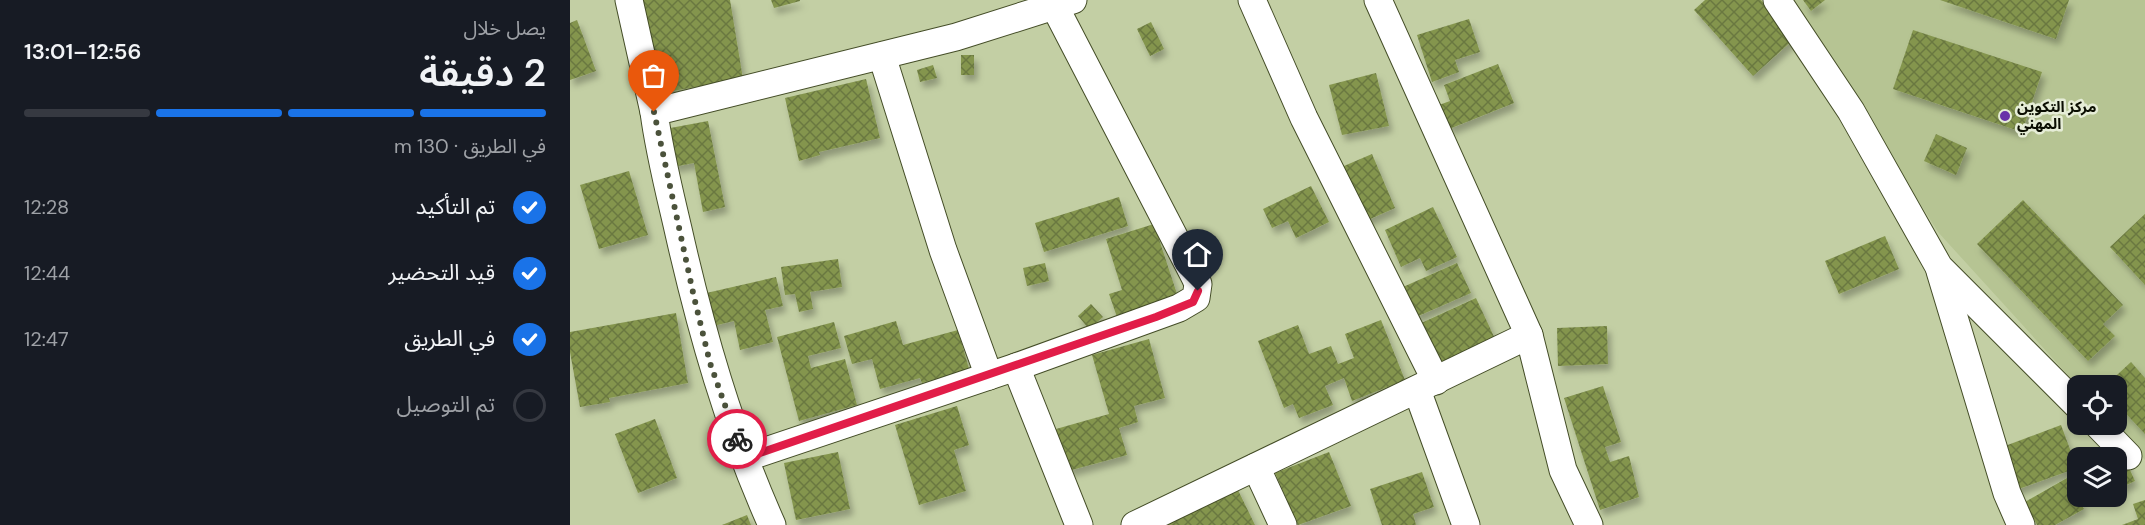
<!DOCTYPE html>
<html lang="ar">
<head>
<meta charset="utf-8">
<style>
	body { margin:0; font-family:"DM Sans","Noto Sans Arabic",sans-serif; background:#20242c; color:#f1f3f6; direction:rtl; height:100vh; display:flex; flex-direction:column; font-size:22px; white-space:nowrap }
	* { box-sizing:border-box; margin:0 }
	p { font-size:20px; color:#9ea1a6 }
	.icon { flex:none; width:33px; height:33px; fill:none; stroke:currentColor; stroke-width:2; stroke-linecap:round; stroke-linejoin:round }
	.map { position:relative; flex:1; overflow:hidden; direction:ltr }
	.drawer { display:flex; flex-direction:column; background:#171b24; width:570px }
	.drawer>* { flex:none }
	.buttons { position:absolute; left:1497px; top:375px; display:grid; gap:12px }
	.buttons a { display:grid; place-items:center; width:60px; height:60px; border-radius:12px; background:#171b24; box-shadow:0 3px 9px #0003; font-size:30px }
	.pin { position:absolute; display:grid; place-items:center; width:51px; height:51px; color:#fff; margin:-62px -26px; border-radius:50% 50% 50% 0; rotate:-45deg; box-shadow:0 0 6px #0007 }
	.pin .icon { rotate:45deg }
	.courier { position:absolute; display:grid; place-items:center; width:60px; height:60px; margin:-30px; border:4px solid #e11d48; border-radius:50%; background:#fff; color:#222; box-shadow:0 2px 8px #0007 }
	.head em { font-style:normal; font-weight:600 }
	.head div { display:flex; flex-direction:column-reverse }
	.head { display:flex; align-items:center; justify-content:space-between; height:102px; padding:0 24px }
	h1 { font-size:39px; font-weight:600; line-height:45px }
	.bar { display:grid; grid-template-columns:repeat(4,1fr); gap:9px 6px; align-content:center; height:72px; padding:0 24px }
	.bar i { height:8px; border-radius:4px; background:#363941 }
	.bar .active { background:#1a73e8 }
	.bar p { grid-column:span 4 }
	ol { padding:0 24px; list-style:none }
	li { display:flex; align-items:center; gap:18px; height:66px }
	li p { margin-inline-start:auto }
	li .icon { padding:6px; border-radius:50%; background:#1a73e8; color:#fff; stroke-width:4 }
	li:last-child { color:#9ea1a6 }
	li i { width:33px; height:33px; border:3px solid #363941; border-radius:50% }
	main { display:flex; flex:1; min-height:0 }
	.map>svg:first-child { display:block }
	.built { fill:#b6c493 }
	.building { fill:url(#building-cross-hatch); filter:url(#shadow) }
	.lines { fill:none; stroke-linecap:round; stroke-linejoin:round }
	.street-casing { stroke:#444d27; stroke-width:29 }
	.street { stroke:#fff; stroke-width:27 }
	.done { stroke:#4b523b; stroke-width:6; stroke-dasharray:0 10.8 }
	.route { stroke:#e11d48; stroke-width:8 }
	.poi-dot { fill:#6932a9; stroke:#e6edd7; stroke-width:2 }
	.labels { text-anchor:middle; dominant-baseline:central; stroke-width:5; stroke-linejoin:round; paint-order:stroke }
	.poi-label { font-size:15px; font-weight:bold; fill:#0b0e02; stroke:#e6edd7; text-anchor:start }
</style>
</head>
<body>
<main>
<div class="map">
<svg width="1575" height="525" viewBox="0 0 1575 525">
	<defs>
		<pattern id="building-cross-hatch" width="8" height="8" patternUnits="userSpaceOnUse" patternTransform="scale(1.5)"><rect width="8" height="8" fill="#84954e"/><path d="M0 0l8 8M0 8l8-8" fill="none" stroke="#6a783f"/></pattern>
		<filter id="shadow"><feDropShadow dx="3.5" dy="6" stdDeviation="3" flood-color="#0004"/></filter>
	</defs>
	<rect width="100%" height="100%" fill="#c3cfa4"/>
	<!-- built -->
	<polygon class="built" points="1222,0 1575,0 1575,460 1543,425 1546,424 1546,386 1508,386 1368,232"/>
	<!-- building -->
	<g class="building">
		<polygon points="69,0 160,0 173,79 85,94"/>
		<polygon points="201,0 230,0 230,1 204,8"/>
		<polygon points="1135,0 1191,0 1225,38 1183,76 1124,10"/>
		<polygon points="1233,0 1255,0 1241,11"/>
		<polygon points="1370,0 1499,0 1486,39"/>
		<polygon points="899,19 910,52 885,60 889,72 862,82 847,35"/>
		<polygon points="7,20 26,71 0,80 0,23"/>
		<polygon points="581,22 594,49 580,56 567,29"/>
		<polygon points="1343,30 1472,72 1452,132 1323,89"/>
		<rect x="391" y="55" width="13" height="20"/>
		<polygon points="928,64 944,103 879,129 869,105 880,101 874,85"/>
		<polygon points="363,65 367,78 350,82 347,70"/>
		<polygon points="806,73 819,126 772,135 759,85"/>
		<polygon points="296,79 310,138 249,152 250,155 229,161 215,98"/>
		<polygon points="138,121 155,207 133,212 124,163 103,167 95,129"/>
		<polygon points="1366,134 1397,148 1386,175 1354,161"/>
		<polygon points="802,154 825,208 791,223 767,169"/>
		<polygon points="59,171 78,235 29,249 10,185"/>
		<polygon points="741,186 759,222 726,238 718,221 702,228 693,209"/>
		<polygon points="549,197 558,226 474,252 465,223"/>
		<polygon points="1453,200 1553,305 1533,324 1545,336 1518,361 1407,244"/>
		<polygon points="863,207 887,257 856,271 850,258 831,267 815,230"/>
		<polygon points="1575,214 1575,285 1540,247"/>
		<polygon points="584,224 608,297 547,317 539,294 552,290 536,239"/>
		<polygon points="1315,236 1329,269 1269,294 1255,261"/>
		<polygon points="268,259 272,287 240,292 243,309 229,312 225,294 215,295 211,267"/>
		<polygon points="475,263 479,281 457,286 453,268"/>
		<polygon points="887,263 901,293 846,317 833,287"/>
		<polygon points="206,277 213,306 195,310 203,342 170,350 164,321 139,327 132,294"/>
		<polygon points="906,298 927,343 868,370 847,325"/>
		<polygon points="521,304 533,317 519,329 508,316"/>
		<polygon points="106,313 118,383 39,398 40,402 10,407 0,352 0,332"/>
		<polygon points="811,320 835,380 782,401 774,378 755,386 763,405 729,418 723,404 714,408 688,341 728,325 739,354 761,346 768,364 784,358 775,334"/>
		<polygon points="326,321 333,345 388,330 399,369 352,383 350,378 310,389 302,359 282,364 274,336"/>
		<polygon points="264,322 271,348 238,356 241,368 275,359 287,405 229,421 207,337"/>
		<polygon points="1037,326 1038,364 988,366 987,328"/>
		<polygon points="579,339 595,398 564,406 568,422 549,428 557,455 498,471 486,429 539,414 522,355"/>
		<polygon points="1561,362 1575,378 1575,434 1546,403 1546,386 1535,386"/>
		<polygon points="1033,386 1051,442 1035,447 1040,462 1059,456 1069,497 1030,510 994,398"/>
		<polygon points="387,406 399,445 384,450 396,491 349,505 325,425"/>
		<polygon points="85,419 107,478 68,493 45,434"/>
		<polygon points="1491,425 1507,468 1443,491 1427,449"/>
		<polygon points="1551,450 1565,481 1546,490 1546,458 1534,458"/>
		<polygon points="268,452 280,509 226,520 214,463"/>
		<polygon points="759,452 781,506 728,525 705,473"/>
		<polygon points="852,472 864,507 843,514 846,525 812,525 800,489"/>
		<polygon points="1497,478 1514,509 1485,525 1467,525 1455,502"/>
		<polygon points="666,486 685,525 596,525"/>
		<polygon points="1575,500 1575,525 1552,525 1568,519 1563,504"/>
		<polygon points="177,515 181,525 152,525"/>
	</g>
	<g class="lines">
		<defs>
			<g id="street">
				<polyline points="59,0 84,112"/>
				<polyline points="682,0 734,118 866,381"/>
				<polyline points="808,0 959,335 993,470 1019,525"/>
				<polyline points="1207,0 1281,111 1369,267 1508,406"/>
				<polyline points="312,56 373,250 419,376"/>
				<polyline points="1370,271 1437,493 1451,525"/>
				<polyline points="446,367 509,525"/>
				<polyline points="847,390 896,525"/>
				<polyline points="1527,424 1558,456"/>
				<polyline points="175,458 446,367 609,308 626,298 628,284 625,277 485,7"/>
				<polyline points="686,467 713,525"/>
				<path d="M202,525C159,429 131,331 108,229C99,190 89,151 84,112L386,37L503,0"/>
				<polyline points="565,525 959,335"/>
			</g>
		</defs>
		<!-- street casing -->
		<use href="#street" class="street-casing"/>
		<!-- street -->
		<use href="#street" class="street"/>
	</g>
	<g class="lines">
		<!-- done -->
		<polyline class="done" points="84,112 124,297 140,363 167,439"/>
		<!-- route -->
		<polyline class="route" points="167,439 175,458 586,317 623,302 628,291"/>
	</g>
	<!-- markers -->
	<circle class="poi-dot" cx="1435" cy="116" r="6"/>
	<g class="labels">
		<!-- poi labels -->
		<g class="poi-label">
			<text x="1447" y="107">مركز التكوين<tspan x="1447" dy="17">المهني</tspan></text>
		</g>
	</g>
</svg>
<div class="buttons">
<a><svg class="icon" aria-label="locate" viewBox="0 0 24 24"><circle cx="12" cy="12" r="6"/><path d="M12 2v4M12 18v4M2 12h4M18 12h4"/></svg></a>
<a><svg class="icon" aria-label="layers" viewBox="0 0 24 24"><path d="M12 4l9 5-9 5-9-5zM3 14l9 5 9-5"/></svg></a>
</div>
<div class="pin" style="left:84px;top:112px;background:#ea580c"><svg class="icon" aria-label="bag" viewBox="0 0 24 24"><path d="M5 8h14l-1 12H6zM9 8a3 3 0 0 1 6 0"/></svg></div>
<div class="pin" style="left:628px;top:291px;background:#1f2937"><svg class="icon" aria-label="home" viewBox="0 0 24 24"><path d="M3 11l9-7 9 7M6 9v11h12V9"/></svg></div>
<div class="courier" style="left:167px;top:439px"><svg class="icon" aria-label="bike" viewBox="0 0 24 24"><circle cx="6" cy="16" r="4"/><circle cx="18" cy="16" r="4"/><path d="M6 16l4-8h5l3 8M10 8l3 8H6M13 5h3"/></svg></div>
</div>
<section class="drawer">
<div class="head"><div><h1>2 دقيقة</h1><p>يصل خلال</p></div><em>12:56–13:01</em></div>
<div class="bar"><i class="active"></i><i class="active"></i><i class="active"></i><i></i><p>في الطريق · 130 m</p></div>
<ol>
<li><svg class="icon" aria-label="check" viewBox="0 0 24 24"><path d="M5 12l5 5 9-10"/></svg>تم التأكيد<p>12:28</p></li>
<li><svg class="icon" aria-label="check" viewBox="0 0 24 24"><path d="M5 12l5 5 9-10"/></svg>قيد التحضير<p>12:44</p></li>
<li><svg class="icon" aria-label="check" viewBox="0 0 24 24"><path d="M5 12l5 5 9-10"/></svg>في الطريق<p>12:47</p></li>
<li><i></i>تم التوصيل</li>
</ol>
</section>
</main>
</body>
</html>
